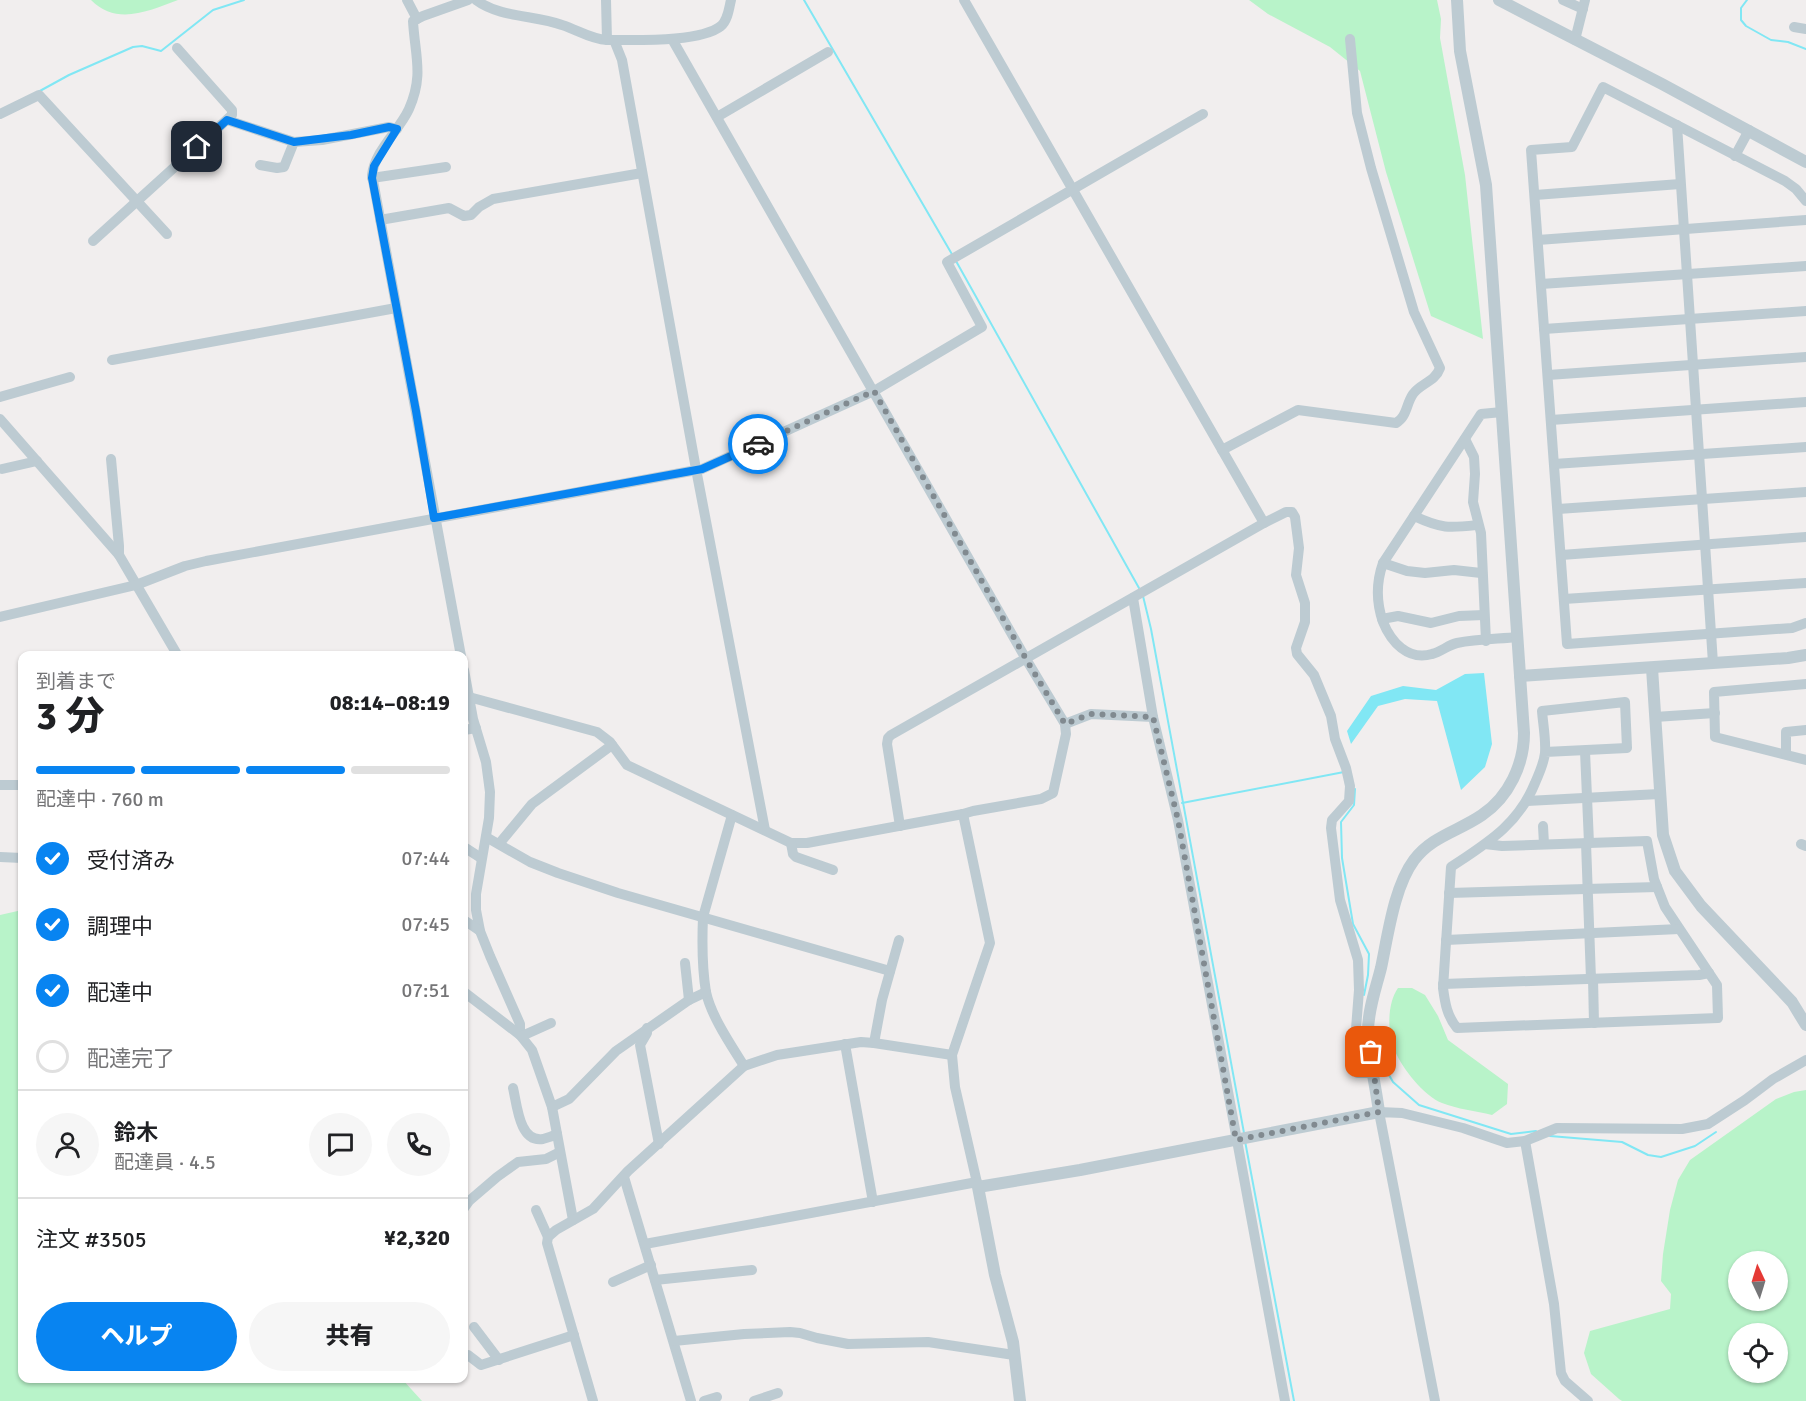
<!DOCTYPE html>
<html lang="ja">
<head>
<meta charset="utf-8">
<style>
	body { margin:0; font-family:Signika,"Noto Sans JP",sans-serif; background:#f6f6f6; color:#202124; height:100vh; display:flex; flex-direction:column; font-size:22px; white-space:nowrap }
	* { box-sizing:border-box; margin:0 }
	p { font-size:20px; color:#757577 }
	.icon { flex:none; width:33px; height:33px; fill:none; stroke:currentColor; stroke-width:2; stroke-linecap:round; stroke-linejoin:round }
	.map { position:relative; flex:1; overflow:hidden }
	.drawer { position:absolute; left:18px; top:651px; width:450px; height:732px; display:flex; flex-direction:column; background:#fff; border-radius:12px; box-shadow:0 2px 4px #0004 }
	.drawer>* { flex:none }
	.needle { width:39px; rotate:356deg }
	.controls { position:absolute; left:1728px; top:1251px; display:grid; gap:12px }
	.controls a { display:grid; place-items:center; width:60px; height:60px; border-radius:50%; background:#fff; box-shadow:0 2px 4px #0004; font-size:30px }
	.pin { position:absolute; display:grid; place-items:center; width:51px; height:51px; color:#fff; margin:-26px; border-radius:12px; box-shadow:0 3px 9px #0006 }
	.courier { position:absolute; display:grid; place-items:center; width:60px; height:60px; margin:-30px; border:4px solid #0884f1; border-radius:50%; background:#fff; color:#222; box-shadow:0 2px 8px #0007 }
	.head em { font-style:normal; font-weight:800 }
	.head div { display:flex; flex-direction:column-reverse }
	.head { display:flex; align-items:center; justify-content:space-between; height:102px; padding:0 18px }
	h1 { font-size:39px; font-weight:800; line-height:45px }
	.bar { display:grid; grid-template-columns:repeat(4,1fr); gap:9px 6px; align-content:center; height:72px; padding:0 18px }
	.bar i { height:8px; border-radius:4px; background:#e0e0e0 }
	.bar .active { background:#0884f1 }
	.bar p { grid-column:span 4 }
	.line { display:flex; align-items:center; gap:15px; padding:0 18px; border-top:2px solid #e0e0e0 }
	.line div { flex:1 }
	.round { display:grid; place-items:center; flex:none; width:63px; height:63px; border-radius:32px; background:#f6f6f6 }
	ol { padding:0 18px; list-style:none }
	li { display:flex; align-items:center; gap:18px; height:66px }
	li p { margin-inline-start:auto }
	li .icon { padding:6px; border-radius:50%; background:#0884f1; color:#fff; stroke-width:4 }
	li:last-child { color:#757577 }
	li i { width:33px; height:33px; border:3px solid #e0e0e0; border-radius:50% }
	.action { display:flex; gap:12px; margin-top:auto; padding:12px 18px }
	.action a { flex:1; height:69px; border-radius:36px; background:#0884f1; color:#fff; font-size:24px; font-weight:800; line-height:69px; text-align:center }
	.action a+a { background:#f6f6f6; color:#202124 }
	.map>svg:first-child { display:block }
	.green { fill:#b8f3c9; fill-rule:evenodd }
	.water { fill:#81e7f4 }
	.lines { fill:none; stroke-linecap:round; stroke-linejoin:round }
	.stream { stroke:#81e7f4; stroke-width:2 }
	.minor { stroke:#bdcbd2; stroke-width:10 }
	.tertiary { stroke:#bdcbd2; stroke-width:12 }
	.done { stroke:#818a90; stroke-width:6; stroke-dasharray:0 10.8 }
	.route { stroke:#0884f1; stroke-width:8 }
</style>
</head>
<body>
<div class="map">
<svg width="1806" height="1401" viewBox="0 0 1806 1401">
	<rect width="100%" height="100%" fill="#f1eeee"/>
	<!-- green -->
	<g class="green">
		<path d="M91,0H178C148,11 117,26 91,0Z"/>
		<polygon points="1249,0 1437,0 1441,19 1440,38 1465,175 1483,339 1431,316 1386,172 1360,71 1330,47 1268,14"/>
		<polygon points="22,910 22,1378 402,1379 422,1401 0,1401 0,915"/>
		<path d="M1398,988H1412L1425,995L1438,1016L1448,1040L1508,1084L1507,1104L1492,1115C1476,1111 1457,1109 1442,1103C1424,1096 1402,1068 1395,1051C1387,1034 1387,1003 1398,988Z"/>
		<path d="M1806,1090V1401H1622L1619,1399L1591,1374L1584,1353L1590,1331L1670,1309L1671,1294L1661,1281L1663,1254L1670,1210L1678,1180L1690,1160L1776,1099L1794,1092ZM1738,1262H1778V1300H1738ZM1738,1334H1778V1372H1738Z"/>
	</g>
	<!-- water -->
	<polygon class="water" points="1484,673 1492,744 1485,767 1461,790 1437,701 1405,699 1378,706 1351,744 1347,731 1371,696 1403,686 1436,690 1465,674"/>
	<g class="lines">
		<!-- stream -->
		<g class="stream">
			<polyline points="804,0 953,256"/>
			<polyline points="1747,0 1741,8 1741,20 1746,26 1771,40 1788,42 1806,49"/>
			<polyline points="38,92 69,75 133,47 142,46 161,51 213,10 244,0"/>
			<polyline points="956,261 1139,588"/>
			<polyline points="1143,596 1151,629 1244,1133"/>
			<polyline points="1355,789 1354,805 1341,822 1342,858 1353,924 1369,954 1368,975 1364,995"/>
			<polyline points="1182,803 1344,772"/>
			<polyline points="1377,1046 1385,1068 1393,1082 1419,1105 1511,1134 1536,1131"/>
			<polyline points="1550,1136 1622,1142 1648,1155 1661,1157 1695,1146 1716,1132"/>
			<polyline points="1245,1141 1294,1401"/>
		</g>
		<!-- minor -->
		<g class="minor">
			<polyline points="407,0 417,19"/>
			<path d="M476,0C500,18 536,15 562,25C578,30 590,39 607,40"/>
			<polyline points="606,0 607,40 614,40 622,60 696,469 765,830"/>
			<polyline points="964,0 1264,523"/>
			<polyline points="1563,0 1583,9"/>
			<polyline points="1794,27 1806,29"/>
			<path d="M614,40C639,40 701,42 721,26C728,20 729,8 731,0"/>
			<polyline points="1575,40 1585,0"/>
			<polyline points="0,114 39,95 167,234"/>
			<polyline points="717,117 828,52"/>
			<polyline points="227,120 294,142 322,140 389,127 397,129"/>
			<polyline points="1677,125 1713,663"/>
			<polyline points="1735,156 1749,130"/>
			<polyline points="260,165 277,168 284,167 294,142"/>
			<polyline points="372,178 446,167"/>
			<polyline points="1535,195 1680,184"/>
			<polyline points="1806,201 1796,189 1785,181 1603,87 1572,147 1531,150 1567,644 1792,628 1806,623"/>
			<polyline points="380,220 449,208 464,216 471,215 479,207 493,199 642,173"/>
			<polyline points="1538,240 1806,220"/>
			<polyline points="93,241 232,115 232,110 177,48"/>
			<polyline points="1541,284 1806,266"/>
			<polyline points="1544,329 1806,311"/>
			<polyline points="112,360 396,308"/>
			<polyline points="1548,375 1806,357"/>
			<polyline points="0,397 70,377"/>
			<path d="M1502,412L1481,414L1383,563C1376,583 1376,602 1383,622C1391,642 1408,661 1432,654C1441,652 1448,645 1457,643C1477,639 1498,639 1518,637"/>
			<polyline points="0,419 119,555 178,656"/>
			<polyline points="1551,420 1806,402"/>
			<polyline points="1465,439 1474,457 1475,474 1473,502 1481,533 1486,641"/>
			<path d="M1222,450L1298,410L1396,423C1407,417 1406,404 1413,394C1421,383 1435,382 1440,368L1414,312L1371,168L1357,113L1350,39"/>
			<polyline points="111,459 119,546 119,555"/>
			<polyline points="1554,464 1806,447"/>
			<polyline points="2,469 37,461"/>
			<polyline points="1558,509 1806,492"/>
			<path d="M1414,516C1442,529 1449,528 1478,525"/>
			<polyline points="1561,555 1806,537"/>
			<polyline points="1383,563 1407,571 1425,573 1454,570 1481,573"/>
			<polyline points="1133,598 1153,717 1178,820 1285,1401"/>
			<polyline points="1564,599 1806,583"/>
			<polyline points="0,617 136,585 185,566 206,561 702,469 874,391 982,327 947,262 1203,114"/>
			<polyline points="1382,619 1398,616 1431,623 1459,616 1484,615"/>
			<path d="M461,656L372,175C375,150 399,131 409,109C424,75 415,56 413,21L423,16L468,0"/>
			<polyline points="464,670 473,719 486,762 490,792 489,818 476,894 476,910 480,931 490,956 520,1024 520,1035 532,1050 552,1107 573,1220"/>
			<polyline points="1806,684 1714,692 1715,737 1806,760"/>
			<polyline points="469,697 597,732 610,742 627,765 791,843 807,843 963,814 973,811 1041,799 1053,793 1066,734 1065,724 1026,659 672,39"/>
			<polyline points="1655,717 1715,713"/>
			<polyline points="1065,724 1091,714 1153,717"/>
			<polyline points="464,730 476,728"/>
			<polyline points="1585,751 1589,843"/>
			<polyline points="1786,754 1786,732 1806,730"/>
			<polyline points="0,785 22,785"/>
			<polyline points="1527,801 1659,794"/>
			<polyline points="963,814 990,943 952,1055 955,1087 978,1187"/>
			<path d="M732,815L703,917C702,941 702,968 706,992C711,1016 731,1045 744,1066"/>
			<polyline points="900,826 887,744 888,738 891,735 1264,523 1286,512 1292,512 1295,517 1299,548 1296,575 1305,603 1305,622 1296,648 1297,654 1314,675 1331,716 1335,739 1346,768 1350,786 1349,801 1332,820 1331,828 1340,900 1358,960 1359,990 1355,1042 1358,1073 1374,1073"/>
			<polyline points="1543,826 1544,844"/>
			<polyline points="486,837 530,862 558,873 618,893 890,971"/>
			<polyline points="791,843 793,854 796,857 833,870"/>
			<polyline points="1586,843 1591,979"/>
			<polyline points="499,844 532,804 612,745"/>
			<path d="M1485,844L1502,846L1647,841L1654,879L1665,907L1717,985L1718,1018L1457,1028C1447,1016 1445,1003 1443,988L1451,867C1487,843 1518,825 1535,783C1539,774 1544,763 1545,753C1546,739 1543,724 1542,711L1625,702L1627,748L1545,752"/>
			<polyline points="1801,844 1806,846"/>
			<polyline points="464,847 481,858"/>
			<polyline points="0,857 22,858"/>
			<polyline points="1449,893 1657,887"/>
			<polyline points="464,920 480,931"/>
			<polyline points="1446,940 1679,929"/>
			<polyline points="685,963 689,1000"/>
			<polyline points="1593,978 1594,1023"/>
			<polyline points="1443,984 1699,975 1709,973"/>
			<polyline points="464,992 520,1035"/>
			<polyline points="647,1028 647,1033 640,1045 659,1144"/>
			<polyline points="522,1036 551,1023"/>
			<polyline points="874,1043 882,1000 899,940"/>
			<polyline points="845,1044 873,1202"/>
			<path d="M513,1088C517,1104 519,1143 543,1139C547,1138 553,1136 557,1134"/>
			<polyline points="552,1107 569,1099 616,1051 689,1000 706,992"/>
			<polyline points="1525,1141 1554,1304 1561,1373 1565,1381 1588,1401"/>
			<polyline points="624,1177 691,1401"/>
			<polyline points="464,1208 469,1201 497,1177 518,1162 546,1159 560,1152"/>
			<polyline points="536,1210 548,1237"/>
			<polyline points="645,1244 977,1182"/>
			<polyline points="655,1280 752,1270"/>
			<polyline points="613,1282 651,1265"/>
			<polyline points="474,1327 499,1360"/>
			<polyline points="674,1341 744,1334 790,1332 800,1333 817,1338 848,1344 928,1342 1014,1355"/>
			<polyline points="468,1355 481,1365 574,1335"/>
			<polyline points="593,1401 547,1243 548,1237 556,1230 593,1209 628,1171 744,1066 777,1055 861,1042 874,1043 952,1055"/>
			<polyline points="704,1401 717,1397"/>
			<polyline points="754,1401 778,1393"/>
			<polyline points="1435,1401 1379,1112 1402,1113 1463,1128 1507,1143 1525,1141 1557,1128 1682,1129 1708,1124 1745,1100 1773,1079 1806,1060"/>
		</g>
		<!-- tertiary -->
		<g class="tertiary">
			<polyline points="1499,0 1662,84 1806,162"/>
			<polyline points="1652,668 1663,835 1675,871 1701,906 1792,1002 1806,1025"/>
			<polyline points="1520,676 1788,658 1806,655"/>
			<path d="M1020,1401L1013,1342L995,1275L978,1187L1080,1170L1379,1112C1376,1088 1368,1054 1368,1031C1368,1010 1376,988 1381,968C1388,935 1394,887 1414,860C1432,836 1459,831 1482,815C1509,797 1524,764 1524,733L1486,185L1460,51L1457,0"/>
		</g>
	</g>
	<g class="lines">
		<!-- done -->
		<polyline class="done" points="758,444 874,391 1026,659 1065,724 1091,714 1153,717 1178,820 1236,1140 1379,1112 1371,1052"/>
		<!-- route -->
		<polyline class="route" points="197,147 227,120 294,142 351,135 389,127 397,129 374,166 372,178 416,411 434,518 702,469 758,444"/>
	</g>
</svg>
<div class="controls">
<a><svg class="needle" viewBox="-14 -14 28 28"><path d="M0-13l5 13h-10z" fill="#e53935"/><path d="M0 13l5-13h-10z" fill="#757577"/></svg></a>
<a><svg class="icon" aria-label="locate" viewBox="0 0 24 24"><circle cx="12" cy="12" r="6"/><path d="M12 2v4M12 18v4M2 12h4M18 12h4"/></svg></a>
</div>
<div class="pin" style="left:1371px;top:1052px;background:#ea580c"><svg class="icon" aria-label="bag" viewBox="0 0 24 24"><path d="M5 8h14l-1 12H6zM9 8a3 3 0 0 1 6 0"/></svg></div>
<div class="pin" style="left:197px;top:147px;background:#1f2937"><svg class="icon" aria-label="home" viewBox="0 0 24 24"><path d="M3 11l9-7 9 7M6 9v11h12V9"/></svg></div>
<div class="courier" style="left:758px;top:444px"><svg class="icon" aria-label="car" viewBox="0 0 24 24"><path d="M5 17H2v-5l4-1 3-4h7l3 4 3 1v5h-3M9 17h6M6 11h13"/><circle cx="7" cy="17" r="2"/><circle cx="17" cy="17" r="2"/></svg></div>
<section class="drawer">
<div class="head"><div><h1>3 分</h1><p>到着まで</p></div><em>08:14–08:19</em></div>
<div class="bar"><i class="active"></i><i class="active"></i><i class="active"></i><i></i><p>配達中 · 760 m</p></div>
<ol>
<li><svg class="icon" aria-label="check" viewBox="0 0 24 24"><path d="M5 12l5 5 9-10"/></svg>受付済み<p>07:44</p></li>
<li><svg class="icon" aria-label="check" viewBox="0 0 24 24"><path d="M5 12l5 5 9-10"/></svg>調理中<p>07:45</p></li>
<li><svg class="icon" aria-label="check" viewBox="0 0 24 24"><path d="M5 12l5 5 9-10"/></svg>配達中<p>07:51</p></li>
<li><i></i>配達完了</li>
</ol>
<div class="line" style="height:108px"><a class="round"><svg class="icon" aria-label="person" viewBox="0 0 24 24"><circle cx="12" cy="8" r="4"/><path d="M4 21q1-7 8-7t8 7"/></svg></a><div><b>鈴木</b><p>配達員 · 4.5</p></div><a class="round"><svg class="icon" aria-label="chat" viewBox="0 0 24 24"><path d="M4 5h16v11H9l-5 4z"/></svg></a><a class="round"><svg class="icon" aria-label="phone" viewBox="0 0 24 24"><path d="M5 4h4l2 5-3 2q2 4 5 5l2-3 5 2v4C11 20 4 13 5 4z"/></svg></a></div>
<div class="line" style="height:78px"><div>注文 #3505</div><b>¥2,320</b></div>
<div class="action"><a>ヘルプ</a><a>共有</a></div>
</section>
</div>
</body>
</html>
